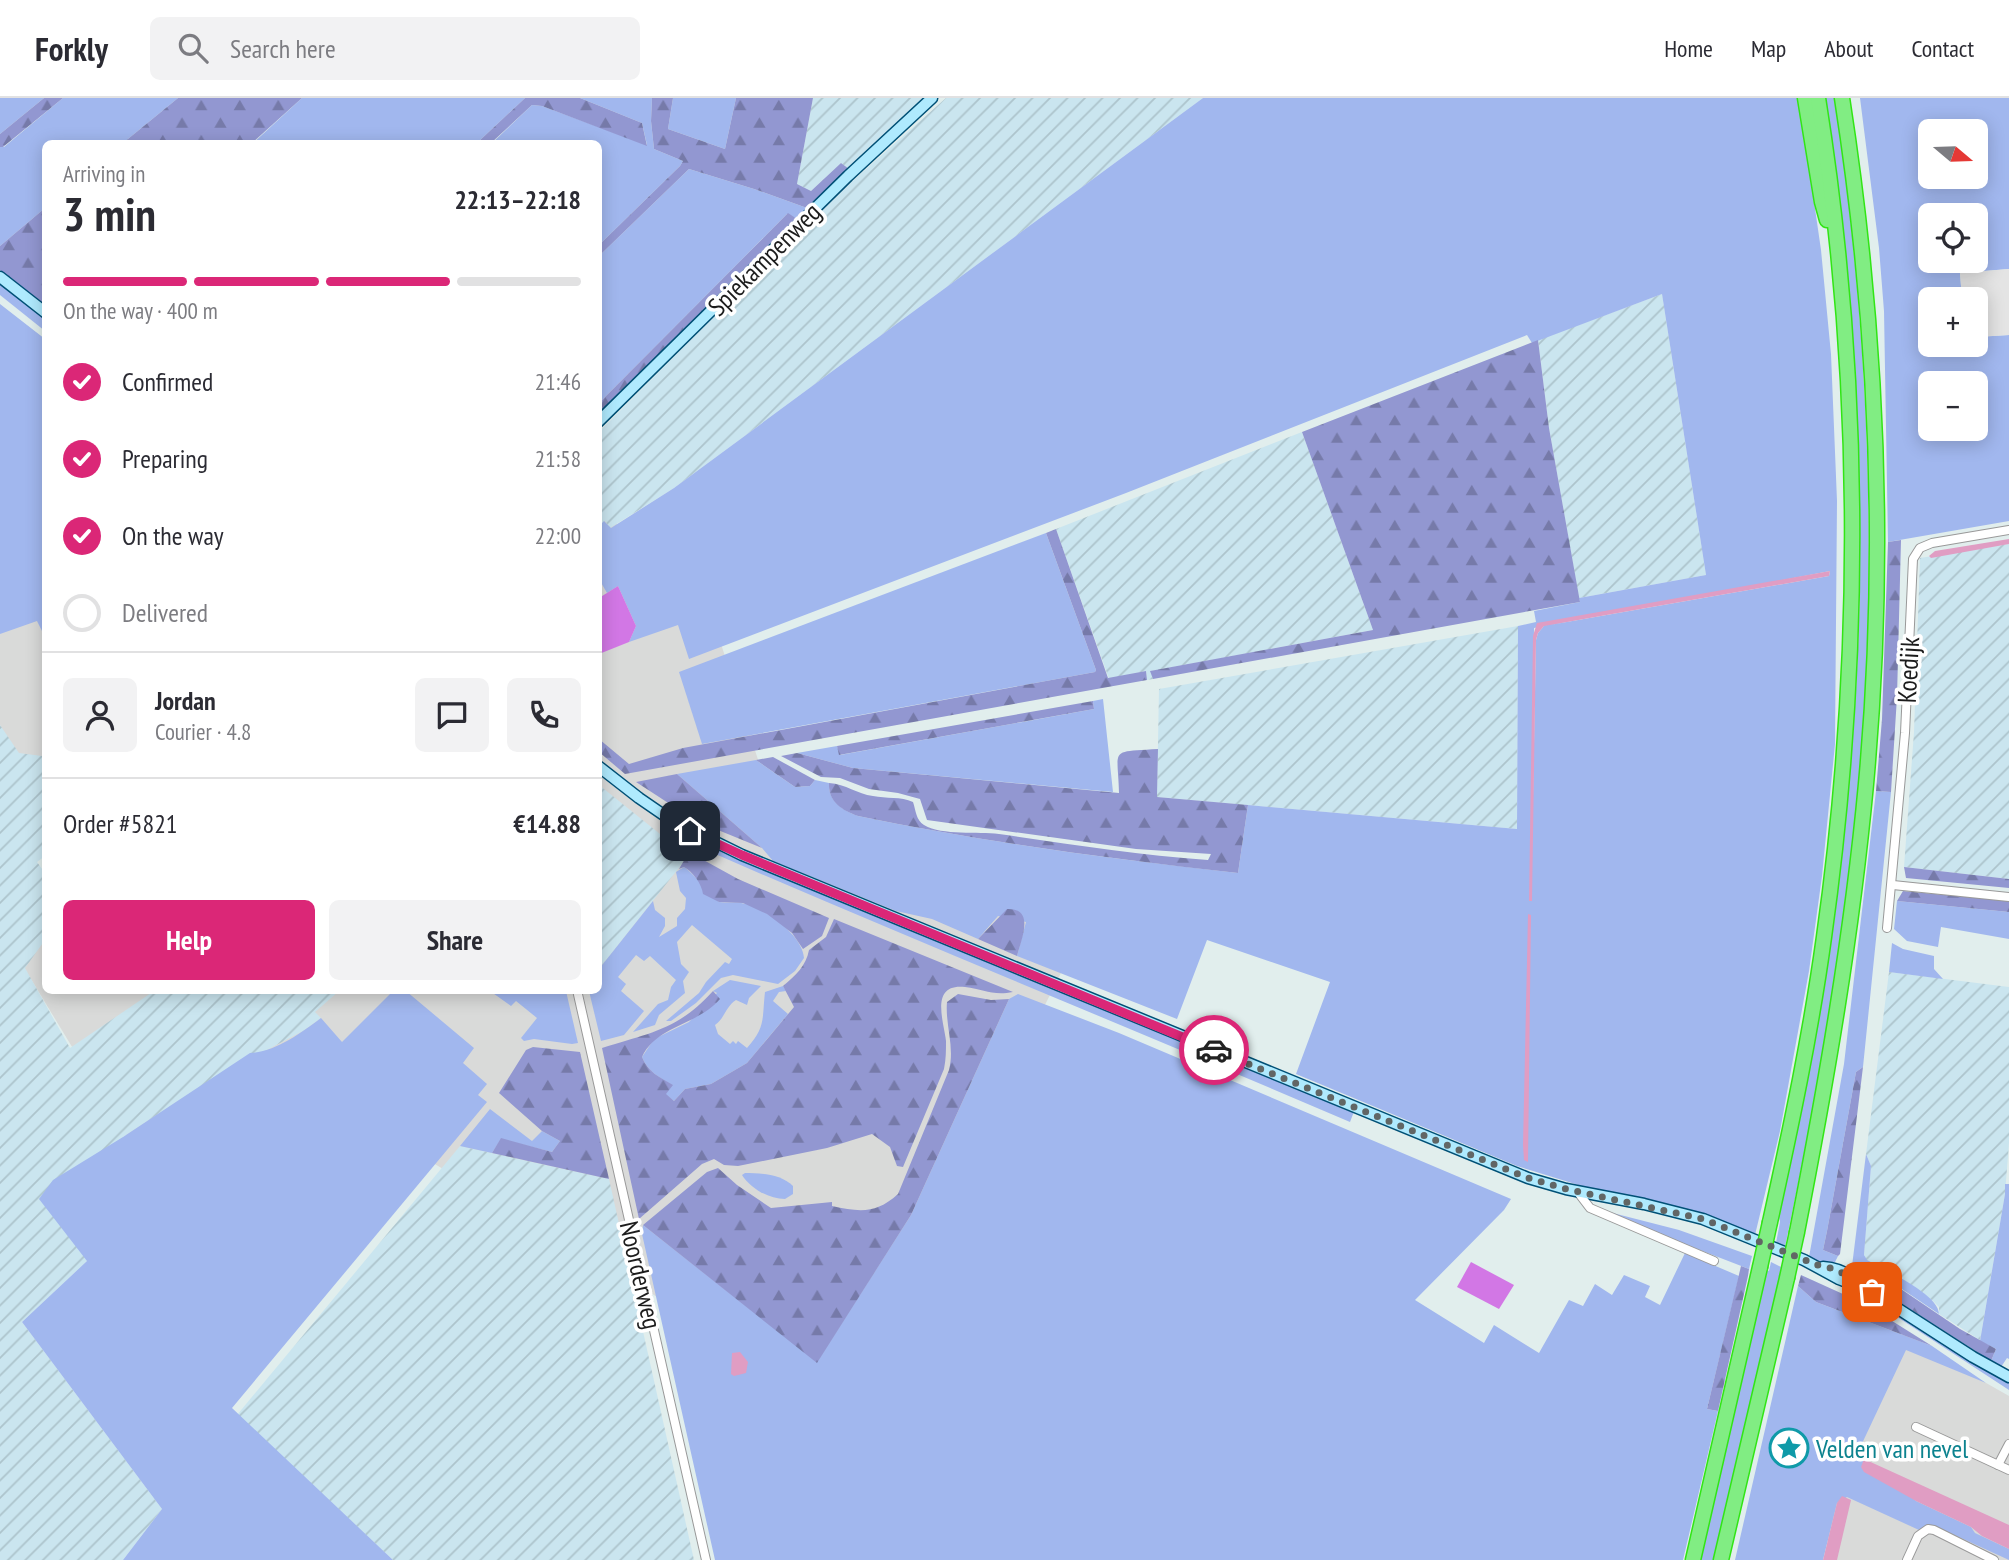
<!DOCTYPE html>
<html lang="en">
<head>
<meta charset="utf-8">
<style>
	body { margin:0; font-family:"PT Sans Narrow",sans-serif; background:#f2f2f3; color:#2b2b33; height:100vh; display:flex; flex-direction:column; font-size:26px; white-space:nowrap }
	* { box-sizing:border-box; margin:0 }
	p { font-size:23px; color:#7c7c81 }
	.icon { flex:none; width:38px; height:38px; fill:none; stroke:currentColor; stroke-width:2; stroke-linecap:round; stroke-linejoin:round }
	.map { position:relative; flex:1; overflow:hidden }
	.drawer { position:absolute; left:42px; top:42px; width:560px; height:854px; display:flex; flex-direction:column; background:#fff; border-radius:10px; box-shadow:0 4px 18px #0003 }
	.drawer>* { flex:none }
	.needle { width:46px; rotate:109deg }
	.fabs { position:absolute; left:1918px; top:21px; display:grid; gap:14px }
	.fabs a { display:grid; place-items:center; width:70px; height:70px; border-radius:10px; background:#fff; box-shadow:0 4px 18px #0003; font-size:35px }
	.pin { position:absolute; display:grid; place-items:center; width:60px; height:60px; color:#fff; margin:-30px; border-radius:14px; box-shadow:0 4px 10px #0006 }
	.courier { position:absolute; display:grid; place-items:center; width:70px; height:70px; margin:-35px; border:5px solid #db2777; border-radius:50%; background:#fff; color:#222; box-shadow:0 2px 9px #0007 }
	.headline em { font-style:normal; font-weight:700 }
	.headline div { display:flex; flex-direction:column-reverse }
	.headline { display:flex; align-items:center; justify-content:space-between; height:119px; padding:0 21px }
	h1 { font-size:46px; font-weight:700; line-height:52px }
	.bar { display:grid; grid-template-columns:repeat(4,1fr); gap:10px 7px; align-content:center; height:84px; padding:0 21px }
	.bar i { height:9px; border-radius:5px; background:#e1e1e2 }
	.bar .on { background:#db2777 }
	.bar p { grid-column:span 4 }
	.line { display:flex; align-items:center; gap:18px; padding:0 21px; border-top:2px solid #e1e1e2 }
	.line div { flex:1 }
	.round { display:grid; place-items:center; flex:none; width:74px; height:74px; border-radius:10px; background:#f2f2f3 }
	ol { padding:0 21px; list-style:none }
	li { display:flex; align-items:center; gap:21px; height:77px }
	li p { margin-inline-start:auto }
	li .icon { padding:7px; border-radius:50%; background:#db2777; color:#fff; stroke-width:4 }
	li:last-child { color:#7c7c81 }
	li i { width:38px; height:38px; border:4px solid #e1e1e2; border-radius:50% }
	.cta { display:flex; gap:14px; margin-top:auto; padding:14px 21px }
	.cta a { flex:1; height:80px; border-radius:10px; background:#db2777; color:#fff; font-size:28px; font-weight:700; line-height:80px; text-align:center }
	.cta a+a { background:#f2f2f3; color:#2b2b33 }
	header { display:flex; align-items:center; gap:42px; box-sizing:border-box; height:98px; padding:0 35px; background:#fff; border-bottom:2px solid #e1e1e2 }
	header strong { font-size:33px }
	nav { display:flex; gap:38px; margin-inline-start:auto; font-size:24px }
	.search { width:490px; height:63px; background:#f2f2f3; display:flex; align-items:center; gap:18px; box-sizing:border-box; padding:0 24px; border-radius:10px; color:#7c7c81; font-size:26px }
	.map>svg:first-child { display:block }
	.residential { fill:#d9dad9 }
	.farmland { fill:url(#farmland-furrows) }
	.grass { fill:#a1b7ee; fill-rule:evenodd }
	.forest { fill:url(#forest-firs) }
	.pitch { fill:#d277e5 }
	.parking { fill:#e4e4e4 }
	.water { fill:#e09dc3 }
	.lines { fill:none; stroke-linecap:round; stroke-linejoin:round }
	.street-casing { stroke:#999; stroke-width:10 }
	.secondary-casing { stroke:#005076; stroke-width:13 }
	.highway-casing { stroke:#31e515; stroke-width:17 }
	.street { stroke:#fff; stroke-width:8 }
	.secondary { stroke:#afeafe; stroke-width:10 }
	.highway { stroke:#81ed83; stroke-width:14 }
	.highway-bridge-casing { stroke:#31e515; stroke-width:17; stroke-linecap:butt }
	.highway-bridge { stroke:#81ed83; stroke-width:14 }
	.done { stroke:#616665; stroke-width:7; stroke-dasharray:0 12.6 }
	.route { stroke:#db2777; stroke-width:9 }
	.labels { text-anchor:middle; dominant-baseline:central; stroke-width:7; stroke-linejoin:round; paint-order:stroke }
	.street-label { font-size:26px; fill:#1c1c1c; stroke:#fff }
	.culture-label { font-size:26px; fill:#0d838f; stroke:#fff; text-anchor:start }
</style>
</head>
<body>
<header>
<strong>Forkly</strong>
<div class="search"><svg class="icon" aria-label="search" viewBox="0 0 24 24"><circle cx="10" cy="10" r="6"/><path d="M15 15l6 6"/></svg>Search here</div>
<nav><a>Home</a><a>Map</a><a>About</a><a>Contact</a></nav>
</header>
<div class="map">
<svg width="2009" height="1462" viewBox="0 0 2009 1462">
	<defs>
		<pattern id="farmland-furrows" width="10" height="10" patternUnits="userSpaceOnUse" patternTransform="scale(1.75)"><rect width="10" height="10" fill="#cae5ef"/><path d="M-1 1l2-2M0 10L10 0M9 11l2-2" fill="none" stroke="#adc4cc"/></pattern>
		<pattern id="forest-firs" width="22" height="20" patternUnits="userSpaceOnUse" patternTransform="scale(1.75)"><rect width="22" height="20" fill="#9297d1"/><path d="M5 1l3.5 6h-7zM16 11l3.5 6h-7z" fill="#767aa9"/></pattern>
	</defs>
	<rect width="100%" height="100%" fill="#e1eeed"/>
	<!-- residential -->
	<g class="residential">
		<polygon points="45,361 45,683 0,645 0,452"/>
		<polygon points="599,411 707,502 776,718 1081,835 843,1310 316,995 137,1056 23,868 45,834 46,892 598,892"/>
		<polygon points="1905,1233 1965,1273 2009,1298 2009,1462 1830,1462 1821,1397"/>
	</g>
	<!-- farmland -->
	<g class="farmland">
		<polygon points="813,0 925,0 849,71 841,65 811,93 797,86"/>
		<polygon points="946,0 1203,0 674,390 610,430 605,423 599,428 599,334 821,111"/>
		<polygon points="1662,196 1706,477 1579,500 1549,330 1538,242"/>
		<polygon points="1302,334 1373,532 1151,573 1153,581 1147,582 1146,573 1109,581 1056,431"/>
		<polygon points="2009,446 2009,781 1904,769 1914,634 1920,460"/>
		<polygon points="1518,528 1517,731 1157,699 1159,591"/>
		<polygon points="0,627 19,655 42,658 45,662 45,758 37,764 45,775 45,842 25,870 70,950 154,893 339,893 315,914 321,920 303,933 261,955 250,956 123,1039 87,1163 22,1224 162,1411 123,1462 0,1462"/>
		<polygon points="599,687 660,736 689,754 682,766 599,871"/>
		<polygon points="1889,874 2009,889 2009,1045 2005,1096 1980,1242 1939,1216 1939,1209 1933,1203 1901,1180 1866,1162 1864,1157 1871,1068 1866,1056"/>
		<polygon points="460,1048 609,1081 694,1462 393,1462 237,1317"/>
	</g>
	<!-- grass -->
	<g class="grass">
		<polygon points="0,0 44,0 0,36"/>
		<polygon points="63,0 178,0 123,45 46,46 45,110 0,148 0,49 4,49"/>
		<polygon points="302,0 525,0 477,45 252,46"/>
		<polygon points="580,0 652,0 651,23 654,51 683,63 680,68 599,147 598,46 491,46 532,7 542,8 647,47 642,25"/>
		<polygon points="673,0 736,0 725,51 668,31"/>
		<path d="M1203,0H1799L1821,152L1831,256L1837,403L1835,646L1822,778L1809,873L1780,1033L1755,1137L1668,1107L1585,1089L1517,1068L1296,976L1330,884L1207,842L1177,921L1017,858L1026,824L998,818L978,841L932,821L896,813L773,763L762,750L677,676L756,662L795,689L810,688L815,682L829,685C828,703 842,712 858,718C984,744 1110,761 1238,775L1248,707L1517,731L1518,528L1536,524L1534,513L1580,504L1579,500L1706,477L1662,196L1532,245L1527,237L1126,395L689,561L678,527L629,544L636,528L618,488L607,495L599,481V428L604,423L611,430L674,390ZM1830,473L1829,478L1544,528L1538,535L1536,542L1531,803L1534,530Z"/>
		<path d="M1824,0H1835C1872,256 1881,515 1850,771C1835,899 1811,1025 1785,1149L1776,1145L1780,1124L1779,1119C1828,885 1866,646 1859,406C1857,361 1851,316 1847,271C1839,180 1832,90 1824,0Z"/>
		<path d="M1860,0H2009V171L1960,175L1962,201H1930V247H1976V239L2009,237V423L1888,444L1884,213L1879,150ZM1930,33H1976V79H1930ZM1930,117H1976V163H1930ZM1930,285H1976V331H1930Z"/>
		<polygon points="689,71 754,91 807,110 797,121 787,116 599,305 599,158"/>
		<polygon points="0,184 45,221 45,233 0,197"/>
		<polygon points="0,206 45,241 45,539 37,523 0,536"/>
		<polygon points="1046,435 1096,572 1095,574 702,646 679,574"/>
		<polygon points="1103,601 1113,694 853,670 797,655 837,648 840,657 1094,611 1093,603"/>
		<polygon points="1876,693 1891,694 1863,969 1856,974 1827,1133 1823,1152 1838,1158 1835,1164 1826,1166 1809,1159 1844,966"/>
		<path d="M674,730L849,806L1355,1011L1350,1024C1131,930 910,841 692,746Z"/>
		<path d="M684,769C690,772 711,797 719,804C726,805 734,804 741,805C763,808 803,837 804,860L795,873L778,886L733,877L721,880L696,905L671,923H666L699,895L706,884L725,864L729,866L732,861L692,827L677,844L681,866L689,874L683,883L685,895L659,917L655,927L633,934L658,906L668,902L671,889L676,882L650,858L644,863L636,857L618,879L626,886L621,893L644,913L624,937L601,943L589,893L598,892L599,871L653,803L655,812L665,820V828L659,839L677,828V820L685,811L686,800L680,793L676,774Z"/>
		<polygon points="1897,803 2009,814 2009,841 1941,829 1938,849 1907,843 1894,831"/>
		<polygon points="1892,845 1903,851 1934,858 1934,871 1943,881 1889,874"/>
		<path d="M730,882L761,888L749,900L747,907L736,902C726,908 725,920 715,927L718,936L730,946L733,943L736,946L738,943L747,950C766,929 762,920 765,894L783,888L786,893L779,894L773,903L788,916L747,965L711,986L685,991L674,1003L665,996L672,987C659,979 648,974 642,959L654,941L689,924L717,895L713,893Z"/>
		<path d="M393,893H406L474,950L463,965L487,986L478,997L487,1004L232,1310L393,1462H123L162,1411L22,1224L87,1163L39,1101L53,1082L123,1039L250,955C275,954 301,935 321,920L342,944Z"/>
		<polygon points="490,893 566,893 578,945 572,946 534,941 524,943 521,940 537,920 516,903 511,908"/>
		<polygon points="1018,896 1119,935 1511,1101 1504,1112 1415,1202 1484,1245 1494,1227 1539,1255 1569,1202 1583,1208 1595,1186 1612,1197 1624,1177 1650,1188 1645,1199 1660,1207 1685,1155 1739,1178 1707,1311 1718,1313 1683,1462 715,1462 642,1136 643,1127 817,1264 911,1117 1009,901"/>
		<polygon points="490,1011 532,1043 542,1033 560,1043 552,1054 501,1041 492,1055 460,1048"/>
		<path d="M1866,1056L1871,1068L1864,1157L1867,1162C1883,1171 1939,1196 1939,1216L1899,1189L1893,1200L1856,1175L1852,1168Z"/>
		<path d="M745,1075C761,1075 781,1076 793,1088V1096L785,1101C769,1101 751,1091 742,1077Z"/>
		<polygon points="2005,1086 2009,1086 2009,1261 2007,1260 2001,1269 1991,1263 1996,1251 1980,1243 2005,1096"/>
		<polygon points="1605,1113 1679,1132 1752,1158 1749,1171 1604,1115"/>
		<polygon points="1771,1164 1781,1169 1779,1180 1714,1462 1698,1462 1767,1172 1769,1173"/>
		<polygon points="1841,1185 1866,1196 2009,1284 2009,1292 1885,1211 1840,1187"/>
		<polygon points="1798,1188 1816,1204 1932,1248 1986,1285 1906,1252 1858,1354 1870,1362 1864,1361 1916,1403 1971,1429 1975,1435 2009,1451 2009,1462 1937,1429 1926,1429 1919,1432 1847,1399 1837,1405 1823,1462 1735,1462"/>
	</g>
	<!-- forest -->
	<g class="forest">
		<polygon points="44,0 63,0 3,49 0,49 0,36"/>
		<polygon points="178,0 302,0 252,45 123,45"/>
		<polygon points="525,0 580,0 642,25 647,48 542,8 532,7 491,45 477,45"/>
		<polygon points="652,0 673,0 668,31 725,51 736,0 813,0 797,86 811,93 841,65 849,71 807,110 754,91 689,71 599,158 599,147 680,68 683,63 654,51 651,23"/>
		<polygon points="45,110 45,209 0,172 0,148"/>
		<polygon points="788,115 797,121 599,318 599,305"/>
		<polygon points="1538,242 1549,330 1580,504 1153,581 1150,573 1373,532 1302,334"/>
		<polygon points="1056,431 1108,580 1146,573 1147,582 625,676 599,654 599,641 629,666 683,650 1095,574 1096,572 1046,435"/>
		<polygon points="1901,442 1897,599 1891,694 1876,693 1882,621 1888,444"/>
		<polygon points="1093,603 1094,611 839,657 837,648"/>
		<path d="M1158,651L1157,699L1248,707L1238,775C1111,761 984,744 858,718C842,712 828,704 829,685C846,686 857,696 873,698C886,701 901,698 913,704C916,713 916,722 924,727C943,738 978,733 999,736C1069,746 1137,757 1208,762L1211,756L1136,751L927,722L920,701L898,695L869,691L840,680L821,679L781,658L797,655L853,670L1119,695C1118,650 1108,654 1158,651Z"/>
		<polygon points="773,659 815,682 810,688 795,689 756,662"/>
		<polygon points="677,676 762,750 696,723 636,684"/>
		<path d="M689,754L738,781L829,820L822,838L803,851L792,835L767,816L743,805L719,804L703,796C702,786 692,773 684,769L679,771Z"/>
		<polygon points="1904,769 2009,781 2009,790 1906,780"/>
		<polygon points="1903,793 2009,803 2009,814 1897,803"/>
		<path d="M1007,811C1035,810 1022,840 1017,858L978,841Z"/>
		<path d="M834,821L1013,894C992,898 984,891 965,889C929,885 944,924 946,943C946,953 946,961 944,971L903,1069L897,1068L890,1049L872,1036L827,1050L738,1068L724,1067L714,1061L702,1066L639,1121L602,950C649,935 678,932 713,893L720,901C698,927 656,928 642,959C648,974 659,979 673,987L666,996L674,1003L685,991L711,986L747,965L794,909L783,888C796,877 806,868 809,852L826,839Z"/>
		<path d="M958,896L991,902L1009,901L911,1117L817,1265L643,1127L707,1074L718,1070L737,1087L771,1110L832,1104V1108C860,1114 876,1116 898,1096L949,972C955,949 945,927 947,904Z"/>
		<polygon points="533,949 580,954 609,1081 492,1055 501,1040 552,1054 560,1043 542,1033 499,995 526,952"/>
		<polygon points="1863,969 1840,1156 1838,1158 1823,1152 1827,1133 1856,974"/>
		<polygon points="1741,1168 1749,1171 1748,1178 1718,1313 1707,1311"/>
		<polygon points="1801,1177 1865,1206 1932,1248 1816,1204 1798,1188"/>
		<polygon points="1898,1189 1960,1231 1996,1251 1991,1263 1893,1200"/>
	</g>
	<!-- pitch -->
	<g class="pitch">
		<polygon points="618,488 636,528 629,544 599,556 599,500"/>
		<polygon points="1471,1164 1514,1187 1499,1211 1457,1189"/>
	</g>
	<!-- parking -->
	<polygon class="parking" points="2009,171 2009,237 1976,239 1976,201 1962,201 1960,175"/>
	<!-- water -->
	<g class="water">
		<polygon points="2009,441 2009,446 1931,460 1929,458 1935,453"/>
		<polygon points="1830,473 1829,478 1544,528 1538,535 1536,542 1532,803 1529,803 1533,538 1537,525"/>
		<polygon points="1528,816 1531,817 1528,1064 1524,1062 1523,1047"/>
		<polygon points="740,1254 748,1264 746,1275 734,1278 731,1276 732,1255"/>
		<polygon points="1864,1361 2009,1427 2009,1451 1982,1438 1971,1429 1916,1403 1864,1374 1861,1369"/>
		<polygon points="1842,1398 1851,1402 1837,1462 1823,1462 1837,1405"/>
	</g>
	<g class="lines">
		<defs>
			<g id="street">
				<polyline points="1893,787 2009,799"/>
				<polyline points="1887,830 1905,635 1913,461 1920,450 1932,445 2009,432"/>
				<polyline points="577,892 706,1462"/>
				<polyline points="1577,1093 1590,1110 1714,1163"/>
				<polyline points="1916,1329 2009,1372"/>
				<polyline points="1998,1367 2009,1346"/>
				<polyline points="1907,1462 1918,1438 1928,1431 1934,1432 1994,1462"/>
			</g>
			<g id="secondary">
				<polyline points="0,179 46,215"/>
				<polyline points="598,324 848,78 932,0"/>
				<polyline points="598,668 639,700 671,722 742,757 1528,1080 1566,1091 1644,1106 1703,1121 1804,1162 1839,1181 1872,1194 1973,1259 2009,1279"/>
				<path d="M1823,1169C1837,1170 1848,1174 1858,1185"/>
			</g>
			<g id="highway">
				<polyline points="1805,0 1822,104 1827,122"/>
				<path d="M1770,1124C1791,1029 1811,934 1824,839C1863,562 1862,276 1818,0"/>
				<path d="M1797,1134C1826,986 1852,837 1866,686C1887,458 1877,226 1842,0"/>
				<polyline points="1693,1462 1760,1169"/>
				<polyline points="1721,1462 1787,1180"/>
			</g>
		</defs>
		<!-- street casing -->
		<use href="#street" class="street-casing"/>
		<!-- secondary casing -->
		<use href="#secondary" class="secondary-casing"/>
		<!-- highway casing -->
		<use href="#highway" class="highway-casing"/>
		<!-- street -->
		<use href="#street" class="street"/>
		<!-- secondary -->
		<use href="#secondary" class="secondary"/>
		<!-- highway -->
		<use href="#highway" class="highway"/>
		<defs>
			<g id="highway-bridge">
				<polyline points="1760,1169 1770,1124"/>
				<polyline points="1787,1180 1797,1134"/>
			</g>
		</defs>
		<!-- highway-bridge casing -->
		<use href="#highway-bridge" class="highway-bridge-casing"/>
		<!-- highway-bridge -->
		<use href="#highway-bridge" class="highway-bridge"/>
	</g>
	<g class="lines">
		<!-- done -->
		<path class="done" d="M1214,952L1528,1080L1566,1091L1703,1121L1820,1168C1845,1171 1851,1183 1872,1194"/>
		<!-- route -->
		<polyline class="route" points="690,733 742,757 1214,952"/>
	</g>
	<!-- icons -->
	<defs>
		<symbol id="sight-ring" viewBox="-11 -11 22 22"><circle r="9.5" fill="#fff" stroke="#0f9aa8" stroke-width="1.5"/><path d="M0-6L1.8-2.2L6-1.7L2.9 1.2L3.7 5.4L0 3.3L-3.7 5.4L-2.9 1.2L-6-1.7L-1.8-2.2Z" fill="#0f9aa8"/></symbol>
	</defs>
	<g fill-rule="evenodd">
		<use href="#sight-ring" x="1767" y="1328" width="44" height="44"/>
	</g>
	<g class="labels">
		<!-- street labels -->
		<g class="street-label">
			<text transform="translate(764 161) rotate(-45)">Spiekampenweg</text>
			<text transform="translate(1908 572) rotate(-87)">Koedijk</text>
			<text transform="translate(641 1177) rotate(77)">Noorderweg</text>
		</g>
		<!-- culture labels -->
		<g class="culture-label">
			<text x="1816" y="1350">Velden van nevel</text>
		</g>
	</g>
</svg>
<div class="fabs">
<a><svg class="needle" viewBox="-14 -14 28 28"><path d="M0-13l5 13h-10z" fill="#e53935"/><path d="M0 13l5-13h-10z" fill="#7c7c81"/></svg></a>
<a><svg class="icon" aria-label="locate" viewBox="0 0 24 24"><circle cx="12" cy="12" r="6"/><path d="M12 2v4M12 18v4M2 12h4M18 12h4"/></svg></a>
<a>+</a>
<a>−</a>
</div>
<div class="pin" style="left:1872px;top:1194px;background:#ea580c"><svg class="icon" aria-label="bag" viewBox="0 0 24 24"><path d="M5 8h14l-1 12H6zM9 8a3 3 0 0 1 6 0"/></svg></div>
<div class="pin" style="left:690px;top:733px;background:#1f2937"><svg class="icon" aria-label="home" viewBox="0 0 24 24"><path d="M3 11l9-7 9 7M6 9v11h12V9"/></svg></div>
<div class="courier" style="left:1214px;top:952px"><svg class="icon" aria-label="car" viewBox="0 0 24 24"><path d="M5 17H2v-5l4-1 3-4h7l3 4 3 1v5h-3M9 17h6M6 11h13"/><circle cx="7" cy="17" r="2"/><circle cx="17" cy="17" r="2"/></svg></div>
<section class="drawer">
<div class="headline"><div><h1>3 min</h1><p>Arriving in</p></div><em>22:13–22:18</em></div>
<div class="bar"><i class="on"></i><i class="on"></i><i class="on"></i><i></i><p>On the way · 400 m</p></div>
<ol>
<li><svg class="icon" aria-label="check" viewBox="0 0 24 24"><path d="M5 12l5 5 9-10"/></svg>Confirmed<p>21:46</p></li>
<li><svg class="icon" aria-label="check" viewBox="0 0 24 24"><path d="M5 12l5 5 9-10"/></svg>Preparing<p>21:58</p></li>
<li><svg class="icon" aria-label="check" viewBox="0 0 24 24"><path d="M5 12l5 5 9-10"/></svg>On the way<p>22:00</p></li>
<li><i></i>Delivered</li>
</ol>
<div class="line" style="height:126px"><a class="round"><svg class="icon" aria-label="person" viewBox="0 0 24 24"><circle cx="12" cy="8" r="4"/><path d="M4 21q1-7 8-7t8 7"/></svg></a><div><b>Jordan</b><p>Courier · 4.8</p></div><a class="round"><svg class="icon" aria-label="chat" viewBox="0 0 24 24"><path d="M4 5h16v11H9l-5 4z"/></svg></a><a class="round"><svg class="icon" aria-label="phone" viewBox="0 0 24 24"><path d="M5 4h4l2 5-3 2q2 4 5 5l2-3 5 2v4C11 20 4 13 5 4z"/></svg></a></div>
<div class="line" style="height:91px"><div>Order #5821</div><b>€14.88</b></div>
<div class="cta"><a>Help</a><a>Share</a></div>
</section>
</div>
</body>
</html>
